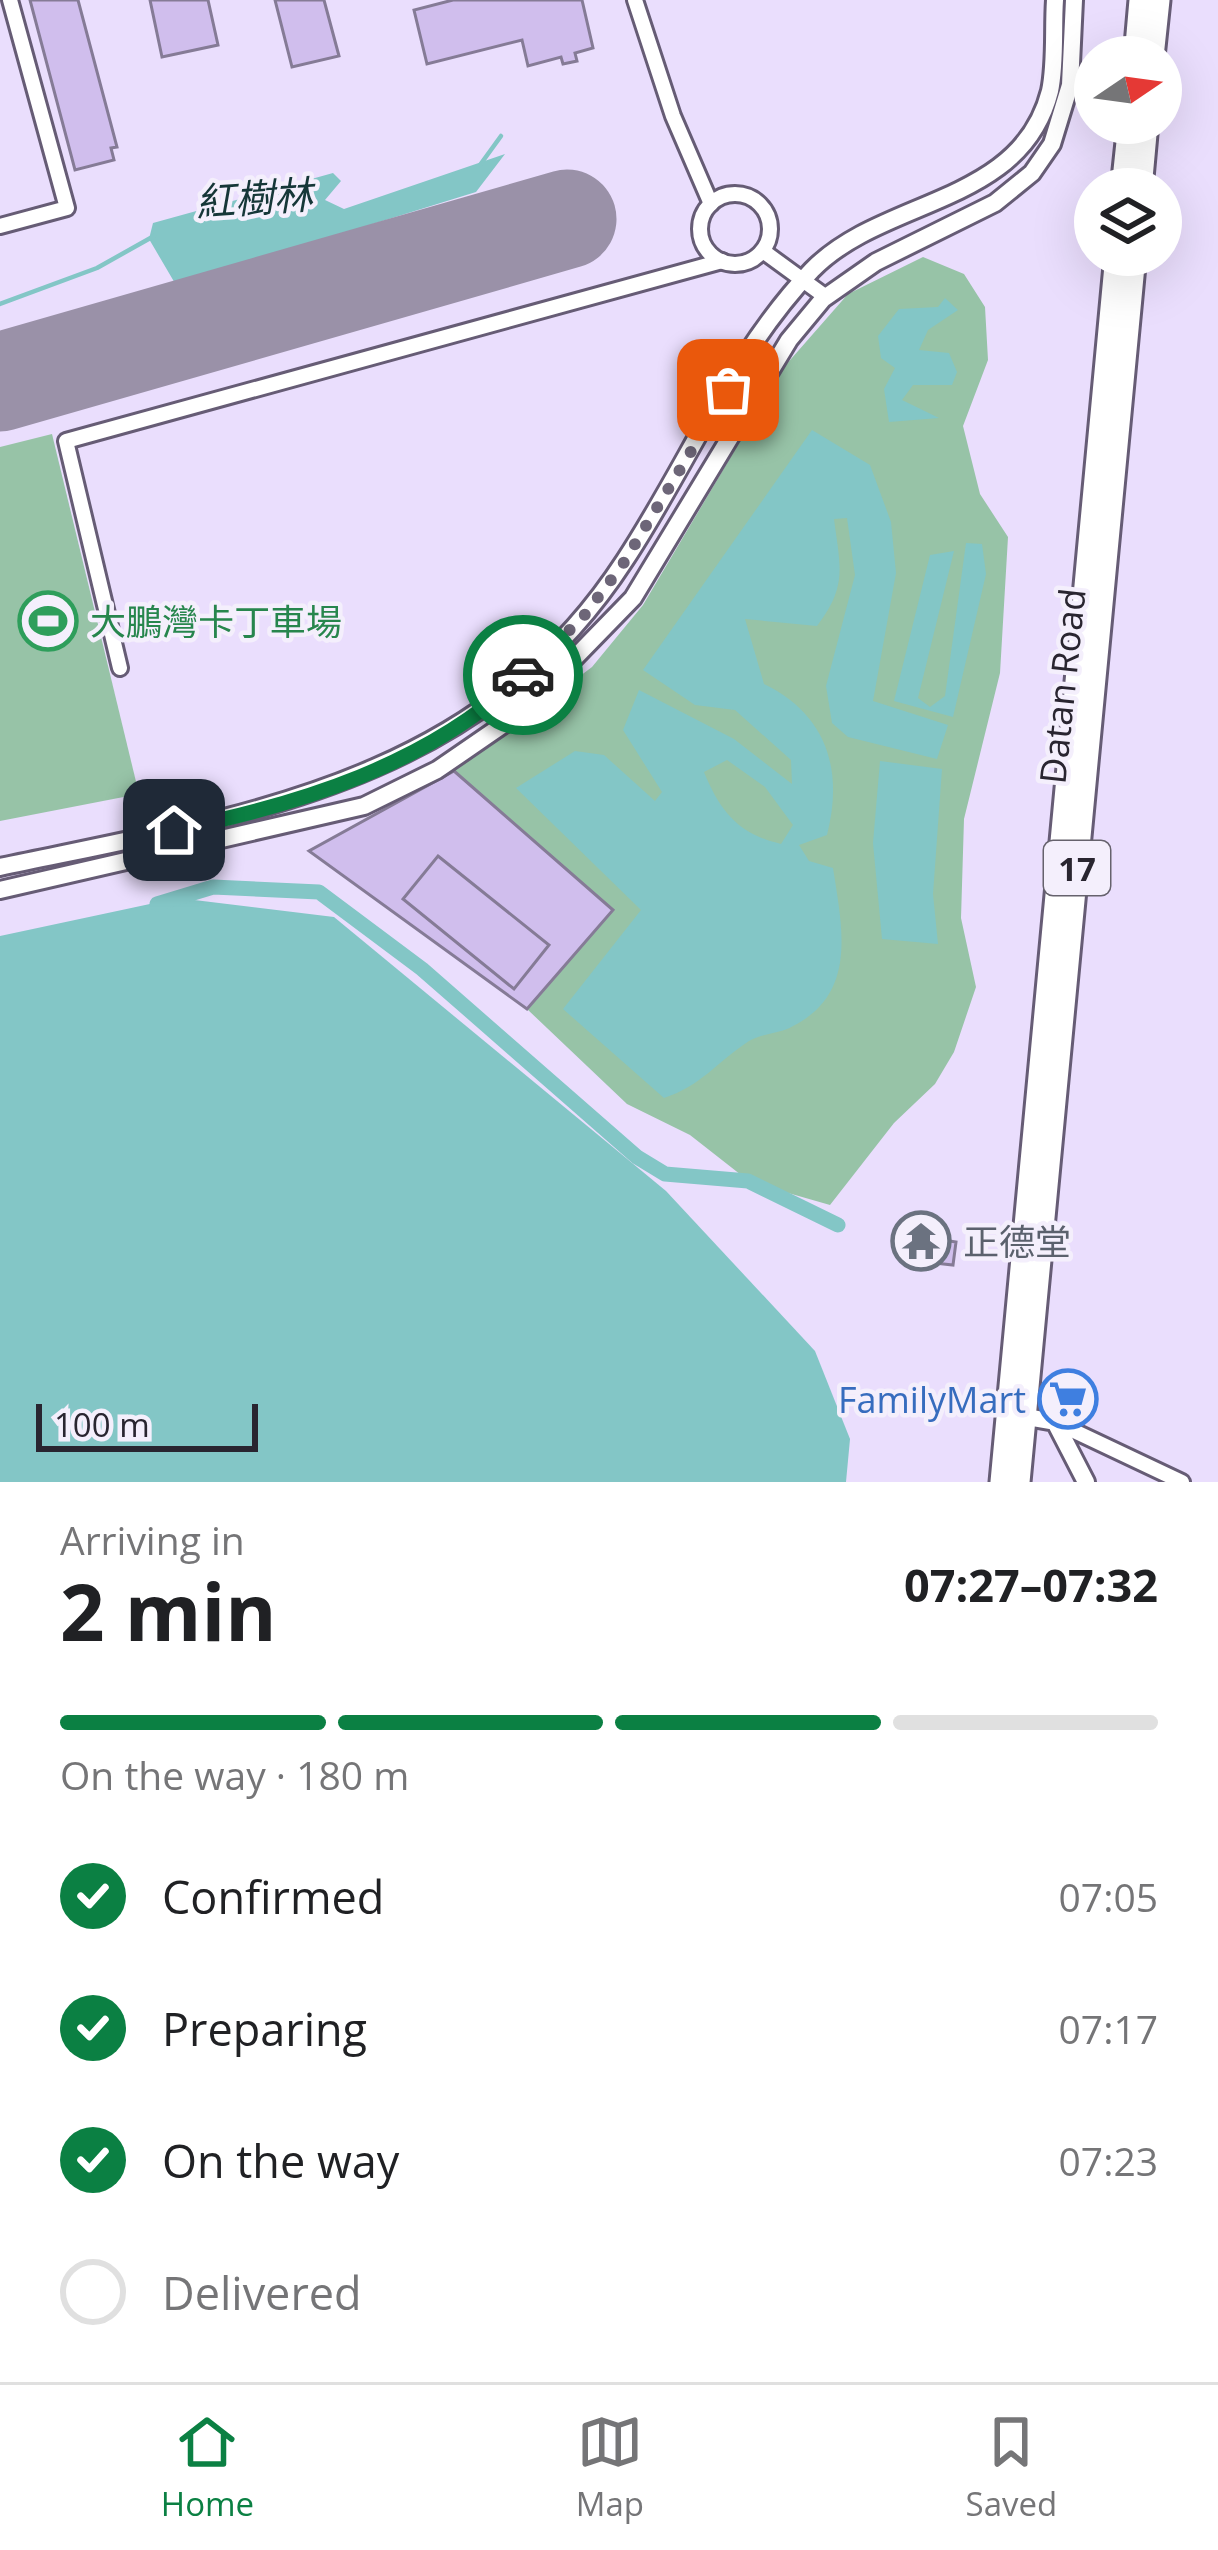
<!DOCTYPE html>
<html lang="en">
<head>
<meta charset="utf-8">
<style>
	body { margin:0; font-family:"Open Sans","Noto Sans TC",sans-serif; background:#f2f2f2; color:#202124; height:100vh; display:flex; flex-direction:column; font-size:45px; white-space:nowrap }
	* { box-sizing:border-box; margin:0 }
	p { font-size:39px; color:#757577 }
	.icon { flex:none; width:66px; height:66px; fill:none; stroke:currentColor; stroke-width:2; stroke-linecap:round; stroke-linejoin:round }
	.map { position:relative; height:1482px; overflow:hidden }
	.drawer { display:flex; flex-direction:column; background:#fff; flex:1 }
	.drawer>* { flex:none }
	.needle { width:78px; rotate:77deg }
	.fabs { position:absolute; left:1074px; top:36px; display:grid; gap:24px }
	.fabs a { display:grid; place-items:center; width:108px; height:108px; border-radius:50%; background:#fff; box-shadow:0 12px 48px #0002; font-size:60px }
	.scale { position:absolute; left:36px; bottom:30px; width:222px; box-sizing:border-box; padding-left:12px; border:6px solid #292530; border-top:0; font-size:33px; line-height:42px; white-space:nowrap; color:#292530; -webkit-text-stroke:9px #f4effc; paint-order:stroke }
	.pin { position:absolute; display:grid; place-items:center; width:102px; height:102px; color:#fff; margin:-51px; border-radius:24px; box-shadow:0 6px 18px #0006 }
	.courier { position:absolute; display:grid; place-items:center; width:120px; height:120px; margin:-60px; border:9px solid #0b8043; border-radius:50%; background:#fff; color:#222; box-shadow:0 3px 15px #0007 }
	.head em { font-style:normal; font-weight:700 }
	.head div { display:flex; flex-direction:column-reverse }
	.head { display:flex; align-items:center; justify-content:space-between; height:204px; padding:0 60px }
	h1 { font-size:78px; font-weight:700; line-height:90px }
	.bar { display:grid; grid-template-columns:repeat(4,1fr); gap:18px 12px; align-content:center; height:144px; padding:0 60px }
	.bar i { height:15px; border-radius:9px; background:#e0e0e0 }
	.bar .on { background:#0b8043 }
	.bar p { grid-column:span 4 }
	ol { padding:0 60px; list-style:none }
	li { display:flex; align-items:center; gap:36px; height:132px }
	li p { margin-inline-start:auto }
	li .icon { padding:12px; border-radius:50%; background:#0b8043; color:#fff; stroke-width:4 }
	li:last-child { color:#757577 }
	li i { width:66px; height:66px; border:6px solid #e0e0e0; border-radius:50% }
	.tabs { display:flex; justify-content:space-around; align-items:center; height:168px; border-top:3px solid #e0e0e0; background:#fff; font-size:33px; color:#757577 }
	.tabs a { display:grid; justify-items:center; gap:6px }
	.tabs .on { color:#0b8043 }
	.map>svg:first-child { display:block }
	.green { fill:#97c3a7 }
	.water { fill:#83c6c6; fill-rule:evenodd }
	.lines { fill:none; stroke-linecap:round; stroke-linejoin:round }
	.stream { stroke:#83c6c6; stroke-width:4.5 }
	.canal { stroke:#83c6c6; stroke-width:15 }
	.runway { stroke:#9a91a8; stroke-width:99 }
	.building { fill:#d0beed; stroke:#857b96; stroke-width:3 }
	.minor-casing { stroke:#665c75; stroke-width:20 }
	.tertiary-casing { stroke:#665c75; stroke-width:22 }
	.primary-casing { stroke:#665c75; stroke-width:27 }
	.minor { stroke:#fff; stroke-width:14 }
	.tertiary { stroke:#fff; stroke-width:16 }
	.primary { stroke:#fff; stroke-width:21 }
	.done { stroke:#6d6678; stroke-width:12; stroke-dasharray:0 21.6 }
	.route { stroke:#0b8043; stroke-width:15 }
	.labels { text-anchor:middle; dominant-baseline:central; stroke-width:9; stroke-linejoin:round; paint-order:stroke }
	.shield { fill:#f4effc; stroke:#66626d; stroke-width:3 }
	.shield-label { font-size:33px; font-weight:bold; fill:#292530 }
	.leisure-label { font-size:36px; fill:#27864d; stroke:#f4effc; text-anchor:start }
	.street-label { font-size:36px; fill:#292530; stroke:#f4effc }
	.worship-label { font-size:36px; fill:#5b616d; stroke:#f4effc; text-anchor:start }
	.shop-label { font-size:36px; fill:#366cbe; stroke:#f4effc; text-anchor:end }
	.water-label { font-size:39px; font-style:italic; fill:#163738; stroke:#f4effc }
</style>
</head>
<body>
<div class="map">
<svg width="1218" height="1482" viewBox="0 0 1218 1482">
	<rect width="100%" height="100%" fill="#eadefd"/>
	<!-- green -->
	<g class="green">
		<polygon points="923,257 964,274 985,307 988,360 963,426 980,494 1008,537 1000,673 964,819 961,918 976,987 954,1052 935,1084 894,1123 830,1205 750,1182 690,1135 627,1104 527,1009 612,910 454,771 592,667 643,605 784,367 848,294"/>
		<polygon points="52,434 139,794 0,821 0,447"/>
	</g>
	<!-- water -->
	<g class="water">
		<polygon points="505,154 476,192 176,285 149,239 153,223 333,173 341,181 325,200 344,209"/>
		<polygon points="945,298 958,310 928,330 919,350 949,353 957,372 952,385 913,385 902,400 939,418 889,422 884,389 895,368 881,358 878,336 899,309 938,307"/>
		<path d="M812,430L870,465L891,522L896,573L873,701L948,725L937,759L848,737L832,723L826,686L855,575L847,518L834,519C840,566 848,586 817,626L745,619L764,684C826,714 844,769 827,835L799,845L809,861L833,868C842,927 858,993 793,1026C780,1034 762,1033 749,1041C717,1062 701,1086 664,1098L563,1009L641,910L516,788L575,751L604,755L655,801L662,792L623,730L639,690L734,739L792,784L791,760L735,710L695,705L643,670ZM727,760L765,787L793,825L781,844C738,834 720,811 704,772Z"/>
		<polygon points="966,543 982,544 986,574 953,717 894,701 930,555 954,551 918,698 930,707 945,696"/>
		<polygon points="880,761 942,769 933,894 938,944 882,939 873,843"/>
		<polygon points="178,898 334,917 666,1191 815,1351 850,1439 846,1482 0,1482 0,936"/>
	</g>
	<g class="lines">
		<!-- stream -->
		<g class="stream">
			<polyline points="480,165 501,136"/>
			<polyline points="0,304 97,268 154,236"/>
		</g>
		<!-- canal -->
		<polyline class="canal" points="157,904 213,887 319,892 422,969 637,1157 665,1174 748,1181 838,1225"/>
		<!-- runway -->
		<polyline class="runway" points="0,382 567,219"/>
	</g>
	<!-- building -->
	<g class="building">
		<polygon points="30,0 78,0 117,147 111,148 114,160 75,170"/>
		<polygon points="150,0 208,0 218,45 162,57"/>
		<polygon points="275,0 324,0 339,56 292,67"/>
		<polygon points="453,0 582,0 593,48 575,53 577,61 563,64 561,57 528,66 522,40 427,64 414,10"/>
		<polygon points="454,771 613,910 527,1009 309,851"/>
		<polygon points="438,856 549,945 514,989 403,899"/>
		<polygon points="916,1224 935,1224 929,1261 904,1258"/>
		<polygon points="937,1239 956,1242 953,1265 934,1263"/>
		<polygon points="1046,1386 1092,1389 1091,1411 1045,1409"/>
	</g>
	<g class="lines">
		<defs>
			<g id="minor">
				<polyline points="635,0 673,116 711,204"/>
				<circle cx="735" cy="229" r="35"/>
				<polyline points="0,226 67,208 10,0"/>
				<polyline points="763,251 826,297"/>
				<polyline points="120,668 66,441 722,261"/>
				<polyline points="1055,1422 1182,1482"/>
			</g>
			<g id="tertiary">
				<path d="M0,867C241,816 479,785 625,560C687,466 733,352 812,270C883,197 1021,206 1050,91C1056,63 1053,29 1055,0"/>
				<polyline points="0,890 364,806 437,770 523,711 633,598 789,340 823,299 876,262 995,203 1032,173 1052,144 1070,85 1074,0"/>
				<polyline points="1016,1415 1055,1422 1086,1482"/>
			</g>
			<g id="primary">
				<polyline points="1135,57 1140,0"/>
				<polyline points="1153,57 1159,0"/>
				<polyline points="1122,189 1129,123"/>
				<polyline points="1141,189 1147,123"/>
				<polyline points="1001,1482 1116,255"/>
				<polyline points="1019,1482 1135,255"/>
			</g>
		</defs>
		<!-- minor casing -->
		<use href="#minor" class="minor-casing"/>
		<!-- tertiary casing -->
		<use href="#tertiary" class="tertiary-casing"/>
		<!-- primary casing -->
		<use href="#primary" class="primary-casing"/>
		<!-- minor -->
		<use href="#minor" class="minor"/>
		<!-- tertiary -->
		<use href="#tertiary" class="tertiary"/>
		<!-- primary -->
		<use href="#primary" class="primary"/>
	</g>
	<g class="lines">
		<!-- done -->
		<polyline class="done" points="523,675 583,617 623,564 728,390"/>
		<!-- route -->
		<path class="route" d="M174,830C298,805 429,765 523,675"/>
	</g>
	<!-- icons -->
	<defs>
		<symbol id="stadium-ring" viewBox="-11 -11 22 22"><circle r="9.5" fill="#f4effc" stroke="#2e9e5b" stroke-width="1.5"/><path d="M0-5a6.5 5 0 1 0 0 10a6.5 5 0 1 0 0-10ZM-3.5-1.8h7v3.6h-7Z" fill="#2e9e5b"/></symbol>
		<symbol id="temple-ring" viewBox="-11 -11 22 22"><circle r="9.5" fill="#f4effc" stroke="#6b7280" stroke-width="1.5"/><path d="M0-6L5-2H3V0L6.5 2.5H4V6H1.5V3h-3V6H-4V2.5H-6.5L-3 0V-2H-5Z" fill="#6b7280"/></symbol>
		<symbol id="supermarket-ring" viewBox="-11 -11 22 22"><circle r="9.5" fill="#f4effc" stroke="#3f7fe0" stroke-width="1.5"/><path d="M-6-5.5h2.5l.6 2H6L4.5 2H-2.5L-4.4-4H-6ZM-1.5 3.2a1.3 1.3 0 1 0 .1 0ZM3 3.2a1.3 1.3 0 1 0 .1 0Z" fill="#3f7fe0"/></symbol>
	</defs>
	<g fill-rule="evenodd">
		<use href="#stadium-ring" x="15" y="588" width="66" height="66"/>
		<use href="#temple-ring" x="888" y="1208" width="66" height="66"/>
		<use href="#supermarket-ring" x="1035" y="1366" width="66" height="66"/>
	</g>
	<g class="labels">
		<!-- shield labels -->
		<rect class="shield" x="1044" y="841" width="66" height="54" rx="9"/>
		<g class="shield-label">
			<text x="1077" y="868">17</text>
		</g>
		<!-- leisure labels -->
		<g class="leisure-label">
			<text x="90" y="621">大鵬灣卡丁車場</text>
		</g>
		<!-- street labels -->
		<g class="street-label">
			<text transform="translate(1062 686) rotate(-84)">Datan Road</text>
		</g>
		<!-- worship labels -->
		<g class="worship-label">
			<text x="963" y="1241">正德堂</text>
		</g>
		<!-- shop labels -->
		<g class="shop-label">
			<text x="1026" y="1399">FamilyMart</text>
		</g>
		<!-- water labels -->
		<g class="water-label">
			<text transform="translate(254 197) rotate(-4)">紅樹林</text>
		</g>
	</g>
</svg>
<div class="fabs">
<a><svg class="needle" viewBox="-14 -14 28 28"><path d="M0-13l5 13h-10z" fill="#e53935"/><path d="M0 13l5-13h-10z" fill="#757577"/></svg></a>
<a><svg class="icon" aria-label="layers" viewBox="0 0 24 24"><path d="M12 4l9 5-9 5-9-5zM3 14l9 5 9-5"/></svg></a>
</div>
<div class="scale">100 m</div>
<div class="pin" style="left:728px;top:390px;background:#ea580c"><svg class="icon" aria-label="bag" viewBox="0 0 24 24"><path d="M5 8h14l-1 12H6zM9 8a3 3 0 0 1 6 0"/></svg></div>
<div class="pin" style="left:174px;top:830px;background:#1f2937"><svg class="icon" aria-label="home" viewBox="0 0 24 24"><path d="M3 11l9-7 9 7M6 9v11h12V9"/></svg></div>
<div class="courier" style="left:523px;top:675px"><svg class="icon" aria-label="car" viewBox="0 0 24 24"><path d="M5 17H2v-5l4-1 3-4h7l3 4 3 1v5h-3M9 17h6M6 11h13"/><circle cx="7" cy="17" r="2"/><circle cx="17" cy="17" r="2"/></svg></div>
</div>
<section class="drawer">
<div class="head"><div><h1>2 min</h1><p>Arriving in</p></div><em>07:27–07:32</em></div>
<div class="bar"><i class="on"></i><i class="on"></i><i class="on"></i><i></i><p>On the way · 180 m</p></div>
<ol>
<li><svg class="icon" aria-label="check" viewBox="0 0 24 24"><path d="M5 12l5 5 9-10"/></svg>Confirmed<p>07:05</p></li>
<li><svg class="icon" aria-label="check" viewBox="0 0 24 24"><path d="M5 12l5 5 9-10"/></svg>Preparing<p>07:17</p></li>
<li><svg class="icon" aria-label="check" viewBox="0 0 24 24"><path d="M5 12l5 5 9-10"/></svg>On the way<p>07:23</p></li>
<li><i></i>Delivered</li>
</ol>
</section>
<nav class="tabs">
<a class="on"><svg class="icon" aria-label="home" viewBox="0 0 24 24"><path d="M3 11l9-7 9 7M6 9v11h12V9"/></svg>Home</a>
<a><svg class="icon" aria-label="map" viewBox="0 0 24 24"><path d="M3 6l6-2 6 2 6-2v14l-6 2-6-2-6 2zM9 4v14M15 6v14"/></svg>Map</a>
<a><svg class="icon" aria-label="saved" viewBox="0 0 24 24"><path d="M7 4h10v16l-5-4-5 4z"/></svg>Saved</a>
</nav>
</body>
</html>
